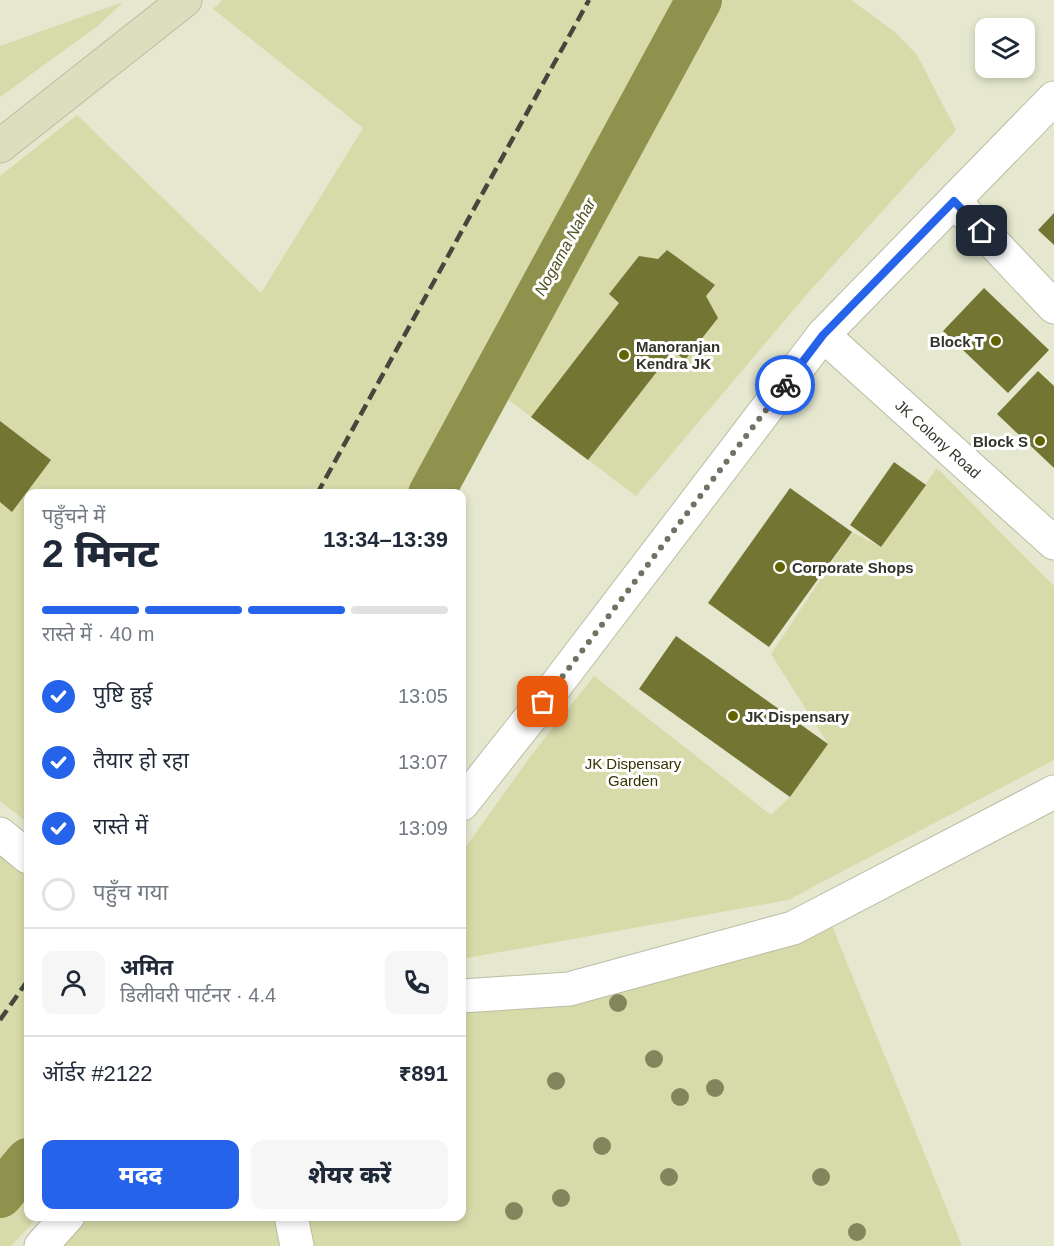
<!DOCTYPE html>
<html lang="hi">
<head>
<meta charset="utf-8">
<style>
	body { margin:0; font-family:Helvetica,"Noto Sans Devanagari",sans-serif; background:#f6f6f7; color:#1f2937; height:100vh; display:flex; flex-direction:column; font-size:22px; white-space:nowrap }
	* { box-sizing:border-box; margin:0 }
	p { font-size:20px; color:#747a83 }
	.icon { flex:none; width:33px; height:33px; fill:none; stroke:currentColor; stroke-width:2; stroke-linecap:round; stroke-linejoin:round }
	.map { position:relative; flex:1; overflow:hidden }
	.panel { position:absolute; left:24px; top:489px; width:442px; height:732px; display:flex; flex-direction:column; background:#fff; border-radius:12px; box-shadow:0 3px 9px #0003 }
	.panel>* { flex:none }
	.tools { position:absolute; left:975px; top:18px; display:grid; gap:12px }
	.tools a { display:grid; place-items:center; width:60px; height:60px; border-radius:12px; background:#fff; box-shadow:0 3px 9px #0003; font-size:30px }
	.pin { position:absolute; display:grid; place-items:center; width:51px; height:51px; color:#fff; margin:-26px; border-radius:12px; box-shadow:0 3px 9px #0006 }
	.courier { position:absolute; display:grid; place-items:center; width:60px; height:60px; margin:-30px; border:4px solid #2563eb; border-radius:50%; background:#fff; color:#222; box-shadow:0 2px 8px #0007 }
	.headline em { font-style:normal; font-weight:800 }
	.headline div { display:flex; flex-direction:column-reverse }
	.headline { display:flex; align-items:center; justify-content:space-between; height:102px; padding:0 18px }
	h1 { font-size:39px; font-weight:800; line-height:45px }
	.bar { display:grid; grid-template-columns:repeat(4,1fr); gap:9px 6px; align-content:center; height:72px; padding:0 18px }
	.bar i { height:8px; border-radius:4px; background:#e0e1e3 }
	.bar .current { background:#2563eb }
	.bar p { grid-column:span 4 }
	.line { display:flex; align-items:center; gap:15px; padding:0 18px; border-top:2px solid #e0e1e3 }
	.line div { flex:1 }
	.round { display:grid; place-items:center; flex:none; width:63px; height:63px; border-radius:12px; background:#f6f6f7 }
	ol { padding:0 18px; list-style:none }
	li { display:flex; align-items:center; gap:18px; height:66px }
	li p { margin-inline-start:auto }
	li .icon { padding:6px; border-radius:50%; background:#2563eb; color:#fff; stroke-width:4 }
	li:last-child { color:#747a83 }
	li i { width:33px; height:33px; border:3px solid #e0e1e3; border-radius:50% }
	.button { display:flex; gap:12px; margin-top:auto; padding:12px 18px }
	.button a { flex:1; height:69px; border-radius:12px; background:#2563eb; color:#fff; font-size:24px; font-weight:800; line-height:69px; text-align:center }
	.button a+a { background:#f6f6f7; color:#1f2937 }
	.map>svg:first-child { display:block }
	.green { fill:#d7dbaa }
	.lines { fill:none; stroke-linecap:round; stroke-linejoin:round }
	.canal { stroke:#8e924d; stroke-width:46 }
	.building { fill:#737632 }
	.street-casing { stroke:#babca3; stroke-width:35 }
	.secondary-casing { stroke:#babca3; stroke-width:35 }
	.street { stroke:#fff; stroke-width:33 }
	.secondary { stroke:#dcdebd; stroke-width:33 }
	.rail { stroke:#46473c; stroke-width:4.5; stroke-dasharray:12 6; stroke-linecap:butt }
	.tree { fill:#83865d }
	.done { stroke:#717263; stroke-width:6; stroke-dasharray:0 10.8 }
	.route { stroke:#2563eb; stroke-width:8 }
	.poi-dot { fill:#616400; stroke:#fff; stroke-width:2 }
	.labels { text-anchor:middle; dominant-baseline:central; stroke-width:6; stroke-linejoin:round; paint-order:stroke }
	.poi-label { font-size:15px; font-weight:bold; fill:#323329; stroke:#fff; text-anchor:start }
	.street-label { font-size:15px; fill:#323329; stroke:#fff }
	.park-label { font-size:15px; fill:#333500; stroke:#fff }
	.water-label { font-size:16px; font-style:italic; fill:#50521f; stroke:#fff }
</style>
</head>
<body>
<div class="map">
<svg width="1054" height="1246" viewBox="0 0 1054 1246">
	<rect width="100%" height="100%" fill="#e5e8ce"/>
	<!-- green -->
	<g class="green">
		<polygon points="222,0 692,0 470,390 407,493 28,494 28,823 0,801 0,176 77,115 261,293 363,128 213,9"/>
		<polygon points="712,0 851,0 895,32 917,55 956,130 807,294 636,496 493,388"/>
		<polygon points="123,2 99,25 0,97 0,46"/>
		<polygon points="937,468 1054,586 1054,760 788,900 462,959 462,852 530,757 594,676 771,815 790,797 828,744 771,654 852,532 881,547"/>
		<polygon points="0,857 28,877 28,1216 38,1217 11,1246 0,1246"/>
		<polygon points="826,911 962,1246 41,1246 68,1217 462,1216 462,996 569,989"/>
	</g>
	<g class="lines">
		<!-- canal -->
		<g class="canal">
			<polyline points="431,494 699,0"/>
			<polyline points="0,1195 28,1161"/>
		</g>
	</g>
	<!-- building -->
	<g class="building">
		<polygon points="1054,213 1054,245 1038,230"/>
		<polygon points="667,250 715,285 706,296 718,318 685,360 673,351 588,460 531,417 619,303 609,294 639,256 658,259"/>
		<polygon points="984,288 1049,350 1008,393 943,331"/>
		<polygon points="1038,371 1054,386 1054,468 997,414"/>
		<polygon points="0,421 51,460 12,512 0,502"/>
		<polygon points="894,462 926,485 881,547 850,525"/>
		<polygon points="790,488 852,532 769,647 708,603"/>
		<polygon points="676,636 828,744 790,797 639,689"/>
	</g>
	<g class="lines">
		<defs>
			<g id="street">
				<polyline points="954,201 1054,307"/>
				<polyline points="823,335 1054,543"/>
				<polyline points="462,804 557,684 823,335 1054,98"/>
				<polyline points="0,834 28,857"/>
				<polyline points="462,996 569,989 793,928 1054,792"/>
				<polyline points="291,1216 297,1246"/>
				<polyline points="41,1246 68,1216"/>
			</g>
			<polyline id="secondary" points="0,146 185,0"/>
		</defs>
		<!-- street casing -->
		<use href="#street" class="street-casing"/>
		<!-- secondary casing -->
		<use href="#secondary" class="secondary-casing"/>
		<!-- street -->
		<use href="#street" class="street"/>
		<!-- secondary -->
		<use href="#secondary" class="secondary"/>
		<!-- rail -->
		<g class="rail">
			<polyline points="317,494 589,0"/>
			<polyline points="0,1020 28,980"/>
		</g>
	</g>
	<!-- trees -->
	<g class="tree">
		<circle cx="618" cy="1003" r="9"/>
		<circle cx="654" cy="1059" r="9"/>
		<circle cx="556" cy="1081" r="9"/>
		<circle cx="715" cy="1088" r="9"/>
		<circle cx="680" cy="1097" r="9"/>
		<circle cx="602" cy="1146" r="9"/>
		<circle cx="669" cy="1177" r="9"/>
		<circle cx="821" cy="1177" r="9"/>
		<circle cx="561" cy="1198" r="9"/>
		<circle cx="514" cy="1211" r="9"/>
		<circle cx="857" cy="1232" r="9"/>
	</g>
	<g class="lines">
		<!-- done -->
		<polyline class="done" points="543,702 785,385"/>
		<!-- route -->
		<polyline class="route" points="785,385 823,335 954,201 982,231"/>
	</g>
	<!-- markers -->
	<g class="poi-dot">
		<circle cx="996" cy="341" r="6"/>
		<circle cx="624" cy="355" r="6"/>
		<circle cx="1040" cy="441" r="6"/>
		<circle cx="780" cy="567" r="6"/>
		<circle cx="733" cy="716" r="6"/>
	</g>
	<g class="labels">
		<!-- poi labels -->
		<g class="poi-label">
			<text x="984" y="341" text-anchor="end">Block T</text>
			<text x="636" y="346">Manoranjan<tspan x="636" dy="17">Kendra JK</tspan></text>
			<text x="1028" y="441" text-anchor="end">Block S</text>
			<text x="792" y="567">Corporate Shops</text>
			<text x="745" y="716">JK Dispensary</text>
		</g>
		<!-- street labels -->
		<g class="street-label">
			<text transform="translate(938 439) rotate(42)">JK Colony Road</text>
		</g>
		<!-- park labels -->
		<g class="park-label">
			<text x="633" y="763">JK Dispensary<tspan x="633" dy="17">Garden</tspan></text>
		</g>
		<!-- water labels -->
		<g class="water-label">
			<text transform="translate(565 247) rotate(-61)">Nogama Nahar</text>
		</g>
	</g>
</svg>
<div class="tools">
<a><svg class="icon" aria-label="layers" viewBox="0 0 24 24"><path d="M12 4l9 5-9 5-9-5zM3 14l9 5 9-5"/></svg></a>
</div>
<div class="pin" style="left:543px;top:702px;background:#ea580c"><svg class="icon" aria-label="bag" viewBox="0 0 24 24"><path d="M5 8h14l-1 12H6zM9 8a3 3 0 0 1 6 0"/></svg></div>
<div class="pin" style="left:982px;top:231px;background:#1f2937"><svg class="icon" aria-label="home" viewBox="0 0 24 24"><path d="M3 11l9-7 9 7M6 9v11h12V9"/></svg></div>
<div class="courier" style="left:785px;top:385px"><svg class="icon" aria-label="bike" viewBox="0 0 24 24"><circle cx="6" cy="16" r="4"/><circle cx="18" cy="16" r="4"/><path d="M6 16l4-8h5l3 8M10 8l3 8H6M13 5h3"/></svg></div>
<section class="panel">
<div class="headline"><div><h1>2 मिनट</h1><p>पहुँचने में</p></div><em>13:34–13:39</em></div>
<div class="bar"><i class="current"></i><i class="current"></i><i class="current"></i><i></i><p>रास्ते में · 40 m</p></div>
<ol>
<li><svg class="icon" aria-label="check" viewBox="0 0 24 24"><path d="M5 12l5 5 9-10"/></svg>पुष्टि हुई<p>13:05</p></li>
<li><svg class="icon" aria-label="check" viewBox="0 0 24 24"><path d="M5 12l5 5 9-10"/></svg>तैयार हो रहा<p>13:07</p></li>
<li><svg class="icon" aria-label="check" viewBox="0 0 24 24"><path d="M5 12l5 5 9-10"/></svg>रास्ते में<p>13:09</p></li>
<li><i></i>पहुँच गया</li>
</ol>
<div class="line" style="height:108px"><a class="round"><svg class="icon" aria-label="person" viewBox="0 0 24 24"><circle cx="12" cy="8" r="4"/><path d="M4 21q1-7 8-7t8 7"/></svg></a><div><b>अमित</b><p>डिलीवरी पार्टनर · 4.4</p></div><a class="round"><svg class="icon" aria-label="phone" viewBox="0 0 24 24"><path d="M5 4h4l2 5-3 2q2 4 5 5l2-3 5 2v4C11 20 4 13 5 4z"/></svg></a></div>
<div class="line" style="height:78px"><div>ऑर्डर #2122</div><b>₹891</b></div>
<div class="button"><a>मदद</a><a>शेयर करें</a></div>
</section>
</div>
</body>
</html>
